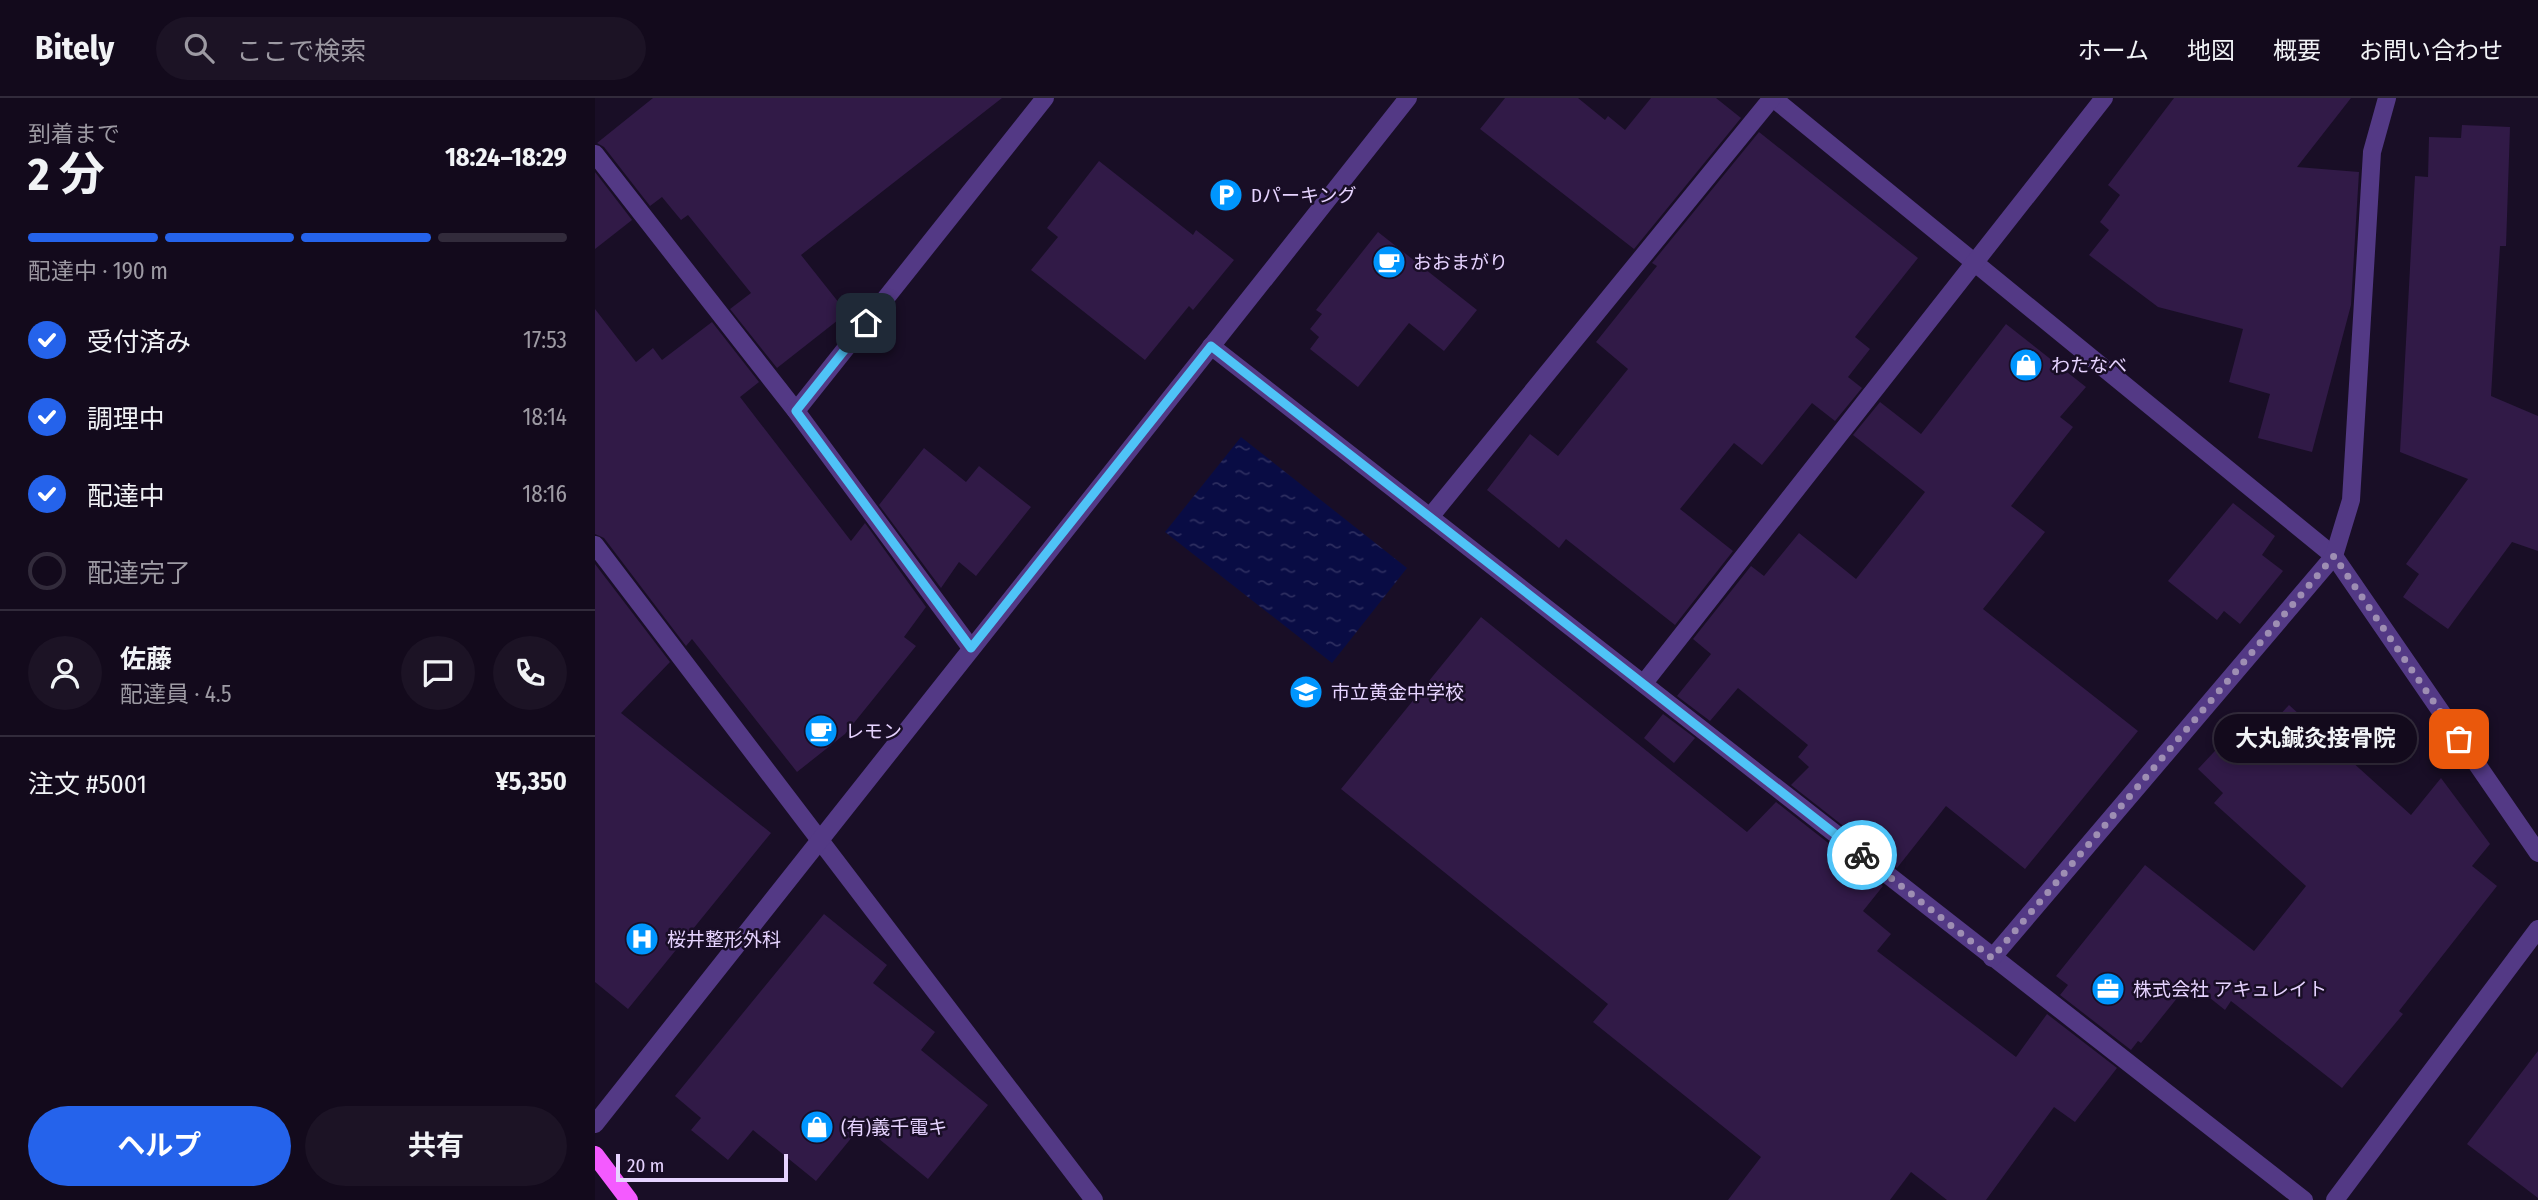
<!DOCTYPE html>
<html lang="ja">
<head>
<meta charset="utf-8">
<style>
	body { margin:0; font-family:"Fira Sans Condensed","Noto Sans JP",sans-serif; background:#1c1325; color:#f1f3f6; height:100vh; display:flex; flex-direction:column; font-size:26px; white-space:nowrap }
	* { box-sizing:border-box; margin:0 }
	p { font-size:23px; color:#9d9aa3 }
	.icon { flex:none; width:38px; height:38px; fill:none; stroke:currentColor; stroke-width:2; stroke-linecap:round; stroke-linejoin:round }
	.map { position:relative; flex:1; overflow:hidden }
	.panel { display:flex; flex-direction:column; background:#130a1c; width:595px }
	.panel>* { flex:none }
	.scale { position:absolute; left:21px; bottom:18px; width:172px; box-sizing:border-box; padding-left:7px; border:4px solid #e6d3ff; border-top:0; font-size:19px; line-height:24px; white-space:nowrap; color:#e6d3ff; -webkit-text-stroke:5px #190e26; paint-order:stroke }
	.pin { position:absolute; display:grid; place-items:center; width:60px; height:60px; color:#fff; margin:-30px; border-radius:14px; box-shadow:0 4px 10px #0006 }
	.courier { position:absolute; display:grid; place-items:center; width:70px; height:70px; margin:-35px; border:5px solid #4fc3f7; border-radius:50%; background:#fff; color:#222; box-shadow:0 2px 9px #0007 }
	.bubble { position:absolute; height:49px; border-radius:24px; background:#130a1c; box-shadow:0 4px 10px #0003,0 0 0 2px #322b3b; font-size:23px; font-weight:700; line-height:49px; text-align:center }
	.summary em { font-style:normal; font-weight:700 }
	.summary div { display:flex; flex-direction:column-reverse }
	.summary { display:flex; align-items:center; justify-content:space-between; height:119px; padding:0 28px }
	h1 { font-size:46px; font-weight:700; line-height:52px }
	.bar { display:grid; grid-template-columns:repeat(4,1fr); gap:10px 7px; align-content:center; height:84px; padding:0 28px }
	.bar i { height:9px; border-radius:5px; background:#322b3b }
	.bar .on { background:#2563eb }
	.bar p { grid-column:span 4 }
	.line { display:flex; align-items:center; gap:18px; padding:0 28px; border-top:2px solid #322b3b }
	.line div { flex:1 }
	.round { display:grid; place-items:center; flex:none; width:74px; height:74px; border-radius:37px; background:#1c1325 }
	ol { padding:0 28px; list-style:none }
	li { display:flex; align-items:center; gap:21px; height:77px }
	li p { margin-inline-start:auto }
	li .icon { padding:7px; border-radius:50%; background:#2563eb; color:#fff; stroke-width:4 }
	li:last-child { color:#9d9aa3 }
	li i { width:38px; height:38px; border:4px solid #322b3b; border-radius:50% }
	.cta { display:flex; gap:14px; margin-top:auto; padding:14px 28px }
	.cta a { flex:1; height:80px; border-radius:42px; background:#2563eb; color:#fff; font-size:28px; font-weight:700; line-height:80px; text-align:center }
	.cta a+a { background:#1c1325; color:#f1f3f6 }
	header { display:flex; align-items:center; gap:42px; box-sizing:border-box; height:98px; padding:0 35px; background:#130a1c; border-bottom:2px solid #322b3b }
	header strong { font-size:33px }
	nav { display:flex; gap:38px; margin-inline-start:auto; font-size:24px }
	.search { width:490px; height:63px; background:#1c1325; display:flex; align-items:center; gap:18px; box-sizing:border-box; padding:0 24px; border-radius:38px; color:#9d9aa3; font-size:26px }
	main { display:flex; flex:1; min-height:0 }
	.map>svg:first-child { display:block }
	.water { fill:url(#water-ripples) }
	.building { fill:#311a47 }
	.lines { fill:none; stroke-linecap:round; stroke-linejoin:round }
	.minor { stroke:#533985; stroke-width:18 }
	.major { stroke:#f45aff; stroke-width:18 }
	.done { stroke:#9e8eb3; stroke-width:7; stroke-dasharray:0 12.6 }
	.route { stroke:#4fc3f7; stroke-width:9 }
	.labels { text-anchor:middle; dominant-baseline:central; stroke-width:5; stroke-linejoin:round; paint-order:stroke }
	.poi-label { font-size:19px; fill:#e6d3ff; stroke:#190e26; text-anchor:start }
</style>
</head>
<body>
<header>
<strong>Bitely</strong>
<div class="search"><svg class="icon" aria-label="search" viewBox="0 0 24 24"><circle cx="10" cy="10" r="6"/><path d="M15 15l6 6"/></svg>ここで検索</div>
<nav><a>ホーム</a><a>地図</a><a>概要</a><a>お問い合わせ</a></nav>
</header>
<main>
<section class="panel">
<div class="summary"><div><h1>2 分</h1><p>到着まで</p></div><em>18:24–18:29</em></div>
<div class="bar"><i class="on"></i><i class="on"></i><i class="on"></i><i></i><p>配達中 · 190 m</p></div>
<ol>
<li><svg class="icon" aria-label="check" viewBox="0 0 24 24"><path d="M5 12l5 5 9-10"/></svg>受付済み<p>17:53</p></li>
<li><svg class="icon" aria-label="check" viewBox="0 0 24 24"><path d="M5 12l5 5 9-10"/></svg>調理中<p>18:14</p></li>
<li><svg class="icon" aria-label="check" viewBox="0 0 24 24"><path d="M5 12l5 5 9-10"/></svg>配達中<p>18:16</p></li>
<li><i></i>配達完了</li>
</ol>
<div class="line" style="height:126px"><a class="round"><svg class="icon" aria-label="person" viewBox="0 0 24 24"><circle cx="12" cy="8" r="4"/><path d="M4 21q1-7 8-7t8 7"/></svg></a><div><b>佐藤</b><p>配達員 · 4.5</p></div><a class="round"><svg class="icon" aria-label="chat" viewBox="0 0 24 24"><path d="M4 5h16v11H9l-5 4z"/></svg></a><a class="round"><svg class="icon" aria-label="phone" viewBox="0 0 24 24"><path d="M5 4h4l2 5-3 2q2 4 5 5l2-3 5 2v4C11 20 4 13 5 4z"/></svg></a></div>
<div class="line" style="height:91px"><div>注文 #5001</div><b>¥5,350</b></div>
<div class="cta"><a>ヘルプ</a><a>共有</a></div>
</section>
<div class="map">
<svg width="1943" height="1102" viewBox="0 0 1943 1102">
	<defs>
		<pattern id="water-ripples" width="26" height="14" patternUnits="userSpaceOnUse" patternTransform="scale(1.75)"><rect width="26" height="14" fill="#090c44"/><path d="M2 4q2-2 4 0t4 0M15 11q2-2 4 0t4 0" fill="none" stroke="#2d2e60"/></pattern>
	</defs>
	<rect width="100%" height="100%" fill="#190e26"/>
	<!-- water -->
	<polygon class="water" points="646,339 812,470 737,565 570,434"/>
	<!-- building -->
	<g class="building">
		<polygon points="58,0 407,0 206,157 252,215 182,270 135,211 156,195 93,117 86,122 67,99 55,108 9,49 2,45"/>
		<polygon points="910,0 983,0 1010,22 1013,18 1030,32 1056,0 1121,0 1146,20 1039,151 885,31"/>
		<polygon points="1579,0 1756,0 1702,69 1764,74 1756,207 1717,354 1663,340 1675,296 1634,284 1648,231 1563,209 1494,157 1514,132 1505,124 1525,97 1513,87"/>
		<polygon points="1867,27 1915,29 1911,148 1905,148 1896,298 1943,318 1943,453 1917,444 1853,531 1808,499 1824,476 1811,466 1873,381 1805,354 1820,78 1833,79 1834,39 1866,40"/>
		<polygon points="1164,34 1323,160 1260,239 1275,251 1253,279 1267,290 1240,323 1217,305 1167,367 1139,345 1085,411 1138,453 1080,527 971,441 964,450 892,392 935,336 963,358 1033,271 1001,244 1062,168 1057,165"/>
		<polygon points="504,63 598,137 601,132 639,162 598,212 594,208 550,262 436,172 463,139 452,130"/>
		<polygon points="0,74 37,122 0,151"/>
		<polygon points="783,134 882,212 849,253 814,225 763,289 715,251 724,239 715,231 727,216 721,212"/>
		<polygon points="0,211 41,264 58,250 67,262 117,224 164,284 145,299 256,443 270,425 331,509 309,539 321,548 250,636 202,674 97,541 91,548 9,440 0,436"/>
		<polygon points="1411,226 1491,289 1465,319 1478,329 1416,408 1450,434 1388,511 1543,633 1430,771 1351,708 1302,770 1196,687 1214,669 1203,659 1213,647 1143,590 1115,623 1082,598 1116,556 1098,541 1156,468 1169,478 1204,435 1261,481 1330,394 1258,337 1285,304 1326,336"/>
		<polygon points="329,350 371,384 384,368 436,409 381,478 364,464 346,490 284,407"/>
		<polygon points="1638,405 1680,438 1667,457 1688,473 1645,526 1629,513 1622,522 1573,483"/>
		<polygon points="0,466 75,564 26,615 176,735 33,911 0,884"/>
		<polygon points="886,519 1152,734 1181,704 1288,788 1268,813 1296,836 1282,853 1421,959 1452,916 1522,970 1480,1024 1459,1009 1391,1102 1352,1102 1316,1074 1295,1102 1133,1102 1166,1059 998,924 1013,906 746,691"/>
		<polygon points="1694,607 1816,717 1846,680 1895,746 1877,768 1902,788 1804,913 1808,916 1747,990 1636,903 1630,912 1595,884 1546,945 1543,943 1536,952 1465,897 1473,887 1461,878 1550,767 1659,853 1711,788 1619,705 1628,695 1603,671 1634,638 1651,654"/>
		<polygon points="1068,616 1100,640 1079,665 1049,640"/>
		<polygon points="229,816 292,867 278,885 340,934 326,952 393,1007 333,1081 267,1027 221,1083 158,1032 133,1062 96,1032 106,1020 80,998"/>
		<polygon points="1943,953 1943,1100 1872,1046"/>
	</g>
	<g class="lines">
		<!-- minor -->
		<g class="minor">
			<polyline points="1178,0 1739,458 1943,755"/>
			<polyline points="0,56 201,313 376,550"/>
			<polyline points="616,248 1709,1102"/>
			<polyline points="201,313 450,0"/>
			<polyline points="835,419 1177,0"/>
			<polyline points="0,447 499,1102"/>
			<polyline points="1049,585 1509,0"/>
			<polyline points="1397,860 1739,458 1756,402 1777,54 1792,0"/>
			<polyline points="0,1026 813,0"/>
			<polyline points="1740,1102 1943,831"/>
		</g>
		<!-- major -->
		<polyline class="major" points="0,1057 34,1102"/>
	</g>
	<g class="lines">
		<!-- done -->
		<polyline class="done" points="1267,757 1397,860 1739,458 1864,641"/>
		<!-- route -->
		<polyline class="route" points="271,225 201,313 376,550 616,248 1267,757"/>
	</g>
	<!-- icons -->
	<defs>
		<symbol id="parking-disc" viewBox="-11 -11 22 22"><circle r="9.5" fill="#0096fe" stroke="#190e26"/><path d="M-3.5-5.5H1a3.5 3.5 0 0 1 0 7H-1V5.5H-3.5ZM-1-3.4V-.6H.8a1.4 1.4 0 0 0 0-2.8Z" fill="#fff"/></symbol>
		<symbol id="cafe-disc" viewBox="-11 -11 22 22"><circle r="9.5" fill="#0096fe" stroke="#190e26"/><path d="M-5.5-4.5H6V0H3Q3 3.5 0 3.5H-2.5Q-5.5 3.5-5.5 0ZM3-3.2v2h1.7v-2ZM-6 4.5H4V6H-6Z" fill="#fff"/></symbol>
		<symbol id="shop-disc" viewBox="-11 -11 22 22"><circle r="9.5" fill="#0096fe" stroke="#190e26"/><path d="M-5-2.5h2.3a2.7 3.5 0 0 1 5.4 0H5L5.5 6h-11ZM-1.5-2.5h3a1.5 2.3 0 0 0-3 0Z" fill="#fff"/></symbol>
		<symbol id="school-disc" viewBox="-11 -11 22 22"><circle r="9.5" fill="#0096fe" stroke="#190e26"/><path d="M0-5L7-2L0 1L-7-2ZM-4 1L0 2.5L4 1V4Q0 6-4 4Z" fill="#fff"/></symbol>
		<symbol id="hospital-disc" viewBox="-11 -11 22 22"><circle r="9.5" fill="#0096fe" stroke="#190e26"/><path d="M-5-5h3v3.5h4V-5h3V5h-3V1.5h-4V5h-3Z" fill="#fff"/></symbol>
		<symbol id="office-disc" viewBox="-11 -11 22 22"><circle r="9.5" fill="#0096fe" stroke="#190e26"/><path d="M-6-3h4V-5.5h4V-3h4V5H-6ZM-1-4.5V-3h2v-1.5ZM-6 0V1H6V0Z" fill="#fff"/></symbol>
	</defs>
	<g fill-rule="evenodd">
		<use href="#parking-disc" x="612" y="78" width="38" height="38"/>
		<use href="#cafe-disc" x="775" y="145" width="38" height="38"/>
		<use href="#shop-disc" x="1412" y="248" width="38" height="38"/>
		<use href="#school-disc" x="692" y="575" width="38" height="38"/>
		<use href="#cafe-disc" x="207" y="614" width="38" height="38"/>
		<use href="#hospital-disc" x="28" y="822" width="38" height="38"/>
		<use href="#office-disc" x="1494" y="872" width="38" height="38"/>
		<use href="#shop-disc" x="203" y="1010" width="38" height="38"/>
	</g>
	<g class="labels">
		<!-- poi labels -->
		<g class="poi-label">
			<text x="656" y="97">Dパーキング</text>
			<text x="818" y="164">おおまがり</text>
			<text x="1456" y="267">わたなべ</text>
			<text x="736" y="594">市立黄金中学校</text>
			<text x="250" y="633">レモン</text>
			<text x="72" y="841">桜井整形外科</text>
			<text x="1538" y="891">株式会社 アキュレイト</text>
			<text x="246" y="1029">(有)義千電キ</text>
		</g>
	</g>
</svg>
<div class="scale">20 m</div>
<div class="pin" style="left:1864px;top:641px;background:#ea580c"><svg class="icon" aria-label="bag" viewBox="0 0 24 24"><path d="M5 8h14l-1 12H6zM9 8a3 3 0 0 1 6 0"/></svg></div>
<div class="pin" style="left:271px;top:225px;background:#1f2937"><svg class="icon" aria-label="home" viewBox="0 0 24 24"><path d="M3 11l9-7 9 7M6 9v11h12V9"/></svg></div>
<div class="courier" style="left:1267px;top:757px"><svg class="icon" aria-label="bike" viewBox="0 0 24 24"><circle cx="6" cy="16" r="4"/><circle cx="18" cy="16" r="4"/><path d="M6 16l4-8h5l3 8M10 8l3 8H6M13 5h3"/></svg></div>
<div class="bubble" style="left:1619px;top:616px;width:203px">大丸鍼灸接骨院</div>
</div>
</main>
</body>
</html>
